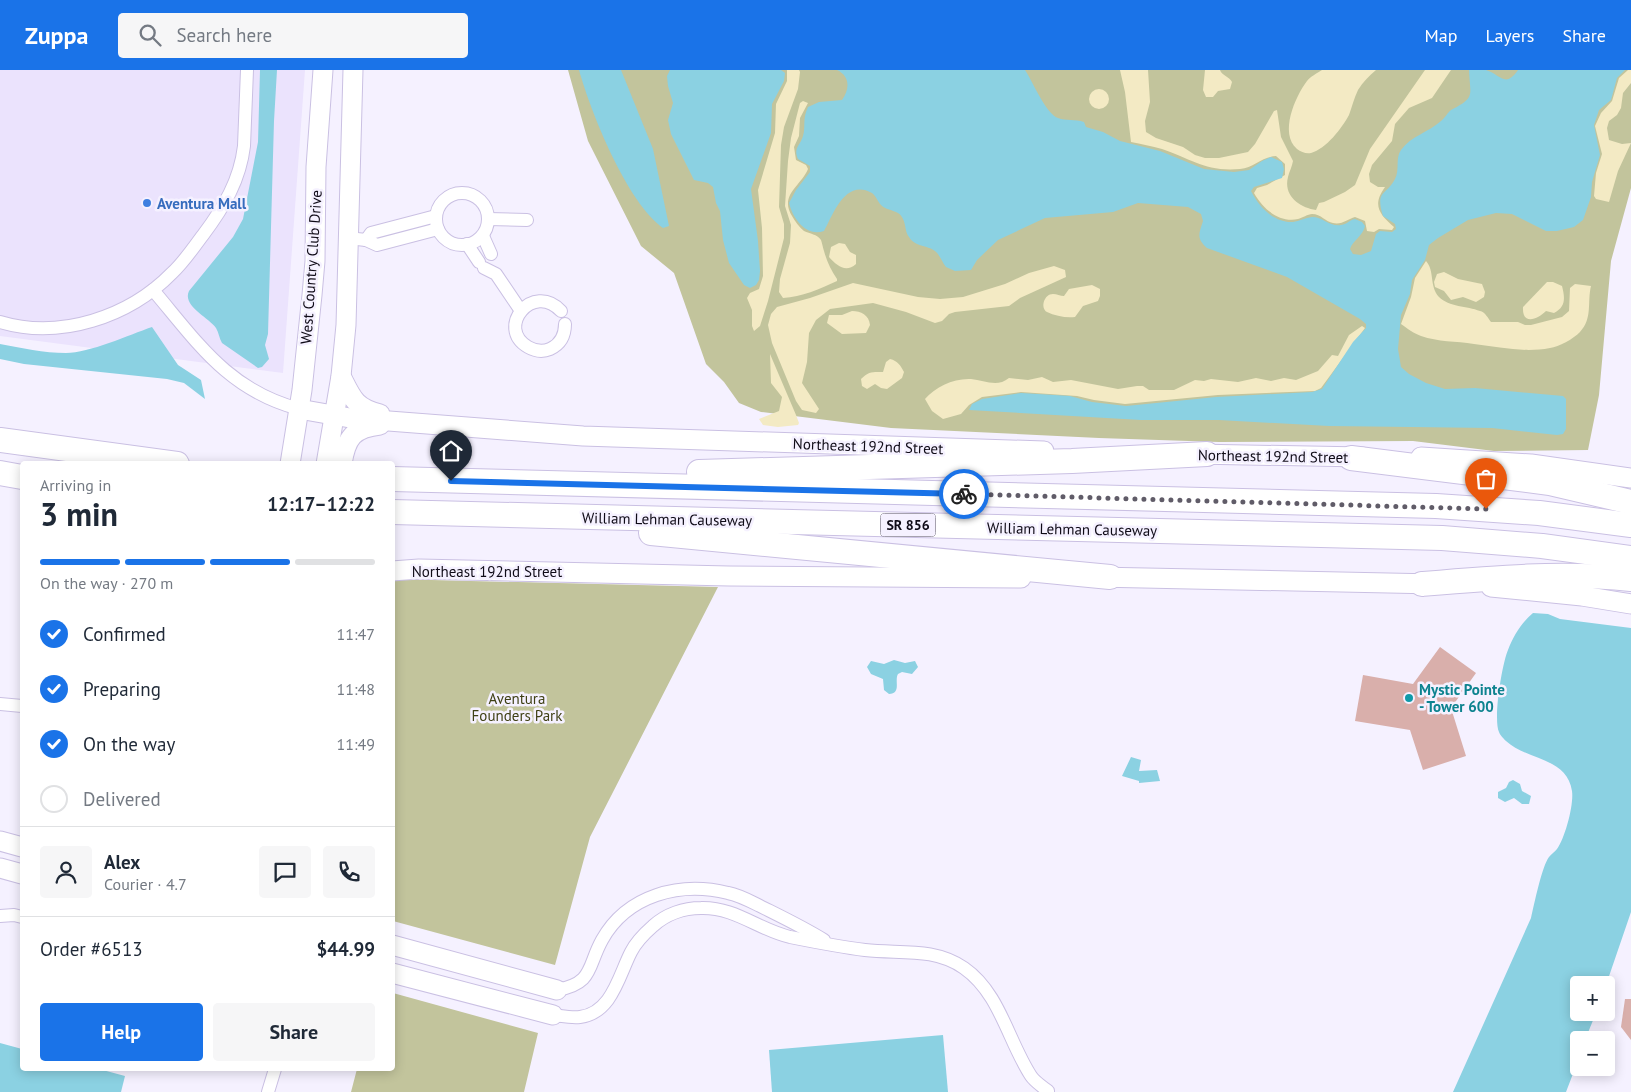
<!DOCTYPE html>
<html lang="en">
<head>
<meta charset="utf-8">
<style>
	body { margin:0; font-family:"PT Sans",sans-serif; background:#f6f6f7; color:#1f2937; height:100vh; display:flex; flex-direction:column; font-size:19px; white-space:nowrap }
	* { box-sizing:border-box; margin:0 }
	p { font-size:16px; color:#747a83 }
	.icon { flex:none; width:28px; height:28px; fill:none; stroke:currentColor; stroke-width:2; stroke-linecap:round; stroke-linejoin:round }
	.map { position:relative; flex:1; overflow:hidden }
	.side { position:absolute; left:20px; top:391px; width:375px; height:610px; display:flex; flex-direction:column; background:#fff; border-radius:5px; box-shadow:0 2px 12px #0003 }
	.side>* { flex:none }
	.controls { position:absolute; left:1570px; top:906px; display:grid; gap:10px }
	.controls a { display:grid; place-items:center; width:45px; height:45px; border-radius:5px; background:#fff; box-shadow:0 2px 12px #0003; font-size:25px }
	.pin { position:absolute; display:grid; place-items:center; width:42px; height:42px; color:#fff; margin:-51px -21px; border-radius:50% 50% 50% 0; rotate:-45deg; box-shadow:0 0 5px #0007 }
	.pin .icon { rotate:45deg }
	.courier { position:absolute; display:grid; place-items:center; width:50px; height:50px; margin:-25px; border:4px solid #1a73e8; border-radius:50%; background:#fff; color:#222; box-shadow:0 1px 6px #0007 }
	.summary em { font-style:normal; font-weight:600 }
	.summary div { display:flex; flex-direction:column-reverse }
	.summary { display:flex; align-items:center; justify-content:space-between; height:85px; padding:0 20px }
	h1 { font-size:32px; font-weight:600; line-height:38px }
	.bar { display:grid; grid-template-columns:repeat(4,1fr); gap:8px 5px; align-content:center; height:60px; padding:0 20px }
	.bar i { height:6px; border-radius:4px; background:#e0e1e3 }
	.bar .selected { background:#1a73e8 }
	.bar p { grid-column:span 4 }
	.line { display:flex; align-items:center; gap:12px; padding:0 20px; border-top:1px solid #e0e1e3 }
	.line div { flex:1 }
	.round { display:grid; place-items:center; flex:none; width:52px; height:52px; border-radius:5px; background:#f6f6f7 }
	ol { padding:0 20px; list-style:none }
	li { display:flex; align-items:center; gap:15px; height:55px }
	li p { margin-inline-start:auto }
	li .icon { padding:5px; border-radius:50%; background:#1a73e8; color:#fff; stroke-width:4 }
	li:last-child { color:#747a83 }
	li i { width:28px; height:28px; border:2px solid #e0e1e3; border-radius:50% }
	.action { display:flex; gap:10px; margin-top:auto; padding:10px 20px }
	.action a { flex:1; height:58px; border-radius:5px; background:#1a73e8; color:#fff; font-size:20px; font-weight:600; line-height:58px; text-align:center }
	.action a+a { background:#f6f6f7; color:#1f2937 }
	header { display:flex; align-items:center; gap:30px; box-sizing:border-box; height:70px; padding:0 25px; background:#1a73e8; color:#fff }
	header strong { font-size:24px }
	nav { display:flex; gap:28px; margin-inline-start:auto; font-size:18px }
	.search { width:350px; height:45px; background:#f6f6f7; display:flex; align-items:center; gap:12px; box-sizing:border-box; padding:0 18px; border-radius:5px; color:#747a83; font-size:19px }
	.map>svg:first-child { display:block }
	.built { fill:#ebe3fd }
	.green { fill:#c2c49c }
	.sand { fill:#f3eac4 }
	.water { fill:#8bd1e2 }
	.building { fill:#d9afab }
	.lines { fill:none; stroke-linecap:round; stroke-linejoin:round }
	.street-casing { stroke:#cac0e3; stroke-width:14 }
	.secondary-casing { stroke:#cac0e3; stroke-width:21 }
	.highway-casing { stroke:#cac0e3; stroke-width:26 }
	.street { stroke:#fff; stroke-width:12 }
	.secondary { stroke:#fff; stroke-width:19 }
	.highway { stroke:#fff; stroke-width:24 }
	.done { stroke:#605c68; stroke-width:5; stroke-dasharray:0 9 }
	.route { stroke:#1a73e8; stroke-width:6 }
	.shop-dot { fill:#3f7fe0; stroke:#f5f1ff; stroke-width:2 }
	.culture-dot { fill:#0f9aa8; stroke:#f5f1ff; stroke-width:2 }
	.labels { text-anchor:middle; dominant-baseline:central; stroke-width:5; stroke-linejoin:round; paint-order:stroke }
	.shield { fill:#f5f1ff; stroke:#54505d; stroke-width:1 }
	.shield-label { font-size:14px; font-weight:bold; fill:#0f0b17 }
	.shop-label { font-size:15px; font-weight:bold; fill:#366cbe; stroke:#f5f1ff; text-anchor:start }
	.street-label { font-size:15px; fill:#0f0b17; stroke:#f5f1ff }
	.culture-label { font-size:15px; font-weight:bold; fill:#0d838f; stroke:#f5f1ff; text-anchor:start }
	.park-label { font-size:15px; fill:#3f4015; stroke:#f5f1ff }
</style>
</head>
<body>
<header>
<strong>Zuppa</strong>
<div class="search"><svg class="icon" aria-label="search" viewBox="0 0 24 24"><circle cx="10" cy="10" r="6"/><path d="M15 15l6 6"/></svg>Search here</div>
<nav><a>Map</a><a>Layers</a><a>Share</a></nav>
</header>
<div class="map">
<svg width="1631" height="1022" viewBox="0 0 1631 1022">
	<rect width="100%" height="100%" fill="#f5f1ff"/>
	<!-- built -->
	<polygon class="built" points="0,0 305,0 283,303 0,266"/>
	<!-- green -->
	<g class="green">
		<polygon points="568,0 1631,0 1631,118 1611,191 1599,325 1588,380 1494,381 1413,371 1219,372 1099,368 891,358 761,342 739,333 724,312 706,294 674,203 641,176 588,71"/>
		<polygon points="392,509 718,517 590,767 555,895 393,851"/>
		<polygon points="393,923 538,963 524,1022 351,1022 357,999 392,999"/>
	</g>
	<!-- sand -->
	<g class="sand">
		<polygon points="787,0 799,0 800,2 798,19 784,57 781,75 779,137 784,154 784,168 768,231 760,256 754,261 752,256 752,240 747,228 750,223 759,219 763,206 762,158 758,120 775,63 776,34 787,11"/>
		<path d="M1120,0H1148L1150,32L1145,51L1146,62L1156,68L1183,77L1195,85L1205,88H1219L1248,82L1255,74L1274,41L1277,40L1281,67L1293,91C1292,97 1289,102 1288,107C1283,126 1300,138 1316,140L1319,133L1324,132L1345,122L1355,115L1370,79L1425,0H1451L1432,28L1409,38L1395,54L1392,71L1372,95L1369,104L1370,112L1378,117H1385C1372,135 1379,144 1394,157L1392,160L1379,159L1374,162L1367,161L1365,151L1355,147C1348,149 1342,155 1333,153C1326,152 1321,144 1312,144C1308,144 1302,148 1298,149C1279,153 1263,139 1254,123L1257,118L1267,115L1285,105V94L1276,86C1261,87 1254,98 1240,99C1205,102 1192,89 1162,79C1152,76 1141,74 1131,72L1125,22Z"/>
		<path d="M1205,0H1220C1222,6 1229,6 1232,12L1230,19L1218,21L1213,27H1206L1203,20Z"/>
		<path d="M1322,0H1376C1369,6 1363,12 1358,20C1354,28 1352,37 1349,45C1342,58 1326,79 1311,83C1306,84 1301,82 1297,79C1279,63 1295,27 1307,11C1310,7 1317,3 1322,0Z"/>
		<polygon points="1628,0 1631,0 1631,13 1623,23 1621,38 1617,45 1609,51 1607,58 1609,70 1622,74 1631,73 1618,101 1609,132 1596,129 1594,126 1596,103 1602,84 1595,56 1601,43 1612,31 1619,8"/>
		<circle cx="1099" cy="29" r="10"/>
		<path d="M803,31L808,33L800,48L799,66L794,77L796,90L806,95L808,99C801,116 779,125 792,146C795,151 799,157 804,161C810,164 817,164 821,170C822,173 823,178 824,181C827,192 831,200 837,209V211C819,219 802,227 783,228L779,222L780,209L790,173L791,155L785,136L788,91L791,68L800,33Z"/>
		<path d="M839,173L845,174L850,182L856,185V194C846,203 837,196 829,187L831,177Z"/>
		<path d="M1426,191C1435,201 1429,216 1439,227C1449,237 1467,236 1480,241C1485,242 1488,248 1491,252H1518L1525,255H1531L1562,247L1569,241L1570,218L1575,214L1591,216C1587,232 1593,248 1580,262C1573,269 1559,277 1550,278C1524,283 1499,277 1474,274C1456,271 1438,272 1421,266C1413,263 1408,259 1401,254L1411,227L1415,208Z"/>
		<polygon points="1054,196 1065,200 1066,207 1020,228 1009,236 955,242 949,244 942,251 935,253 906,242 873,233 830,239 816,250 809,263 807,292 802,313 819,339 816,343 802,340 796,331 772,273 768,255 771,244 777,237 810,228 853,213 918,227 940,229 963,227 1005,214 1029,203"/>
		<polygon points="1444,202 1458,209 1482,214 1485,222 1484,227 1476,232 1463,227 1451,230 1444,221 1435,217 1434,212 1437,204"/>
		<path d="M1547,212H1553L1562,216C1565,228 1566,237 1554,243L1546,241C1538,249 1522,256 1523,237Z"/>
		<path d="M1092,215L1100,219V226L1098,231L1083,236L1075,247C1066,248 1055,246 1047,242C1040,238 1044,224 1053,224C1057,224 1060,226 1064,226L1069,219Z"/>
		<path d="M852,241C861,241 869,245 870,255L866,263L842,264L827,253L829,245H842Z"/>
		<path d="M1362,256L1365,258L1321,318L1315,321L1218,325L1125,334L1094,330L1077,326L1021,322L982,327L969,335L961,344L943,349L932,341L925,329C935,317 954,308 971,309C984,310 997,318 1009,308L1028,310L1042,307L1053,312L1071,310L1118,319L1137,316H1143L1149,320H1174L1195,310L1204,311L1211,309L1238,312L1256,308L1271,311L1284,308L1296,310L1318,301L1332,285L1338,286L1349,265Z"/>
		<polygon points="770,284 796,345 799,353 798,355 778,357 763,355 759,349 779,341 782,327 771,313"/>
		<path d="M890,289C898,291 900,295 904,302L902,308L887,319L881,318L875,314L867,319L862,316L861,309C869,301 873,302 883,302L886,292Z"/>
	</g>
	<!-- water -->
	<g class="water">
		<path d="M260,0H277L274,51L268,264L265,275L269,289L262,297L258,298L222,273C219,268 219,263 216,258C208,247 182,236 189,221L233,167L243,149L258,72Z"/>
		<path d="M579,0H621L653,79L669,156L663,158C627,133 591,43 579,0Z"/>
		<polygon points="670,0 781,0 785,3 784,11 772,34 771,63 751,119 758,171 760,201 759,210 756,215 750,218 744,215 729,193 723,170 720,141 716,133 713,117 708,113 694,110 671,64 668,50 673,33 668,16 667,6"/>
		<path d="M837,0H1025C1033,12 1046,44 1058,48C1066,51 1075,49 1084,52L1086,57L1103,62L1120,71L1160,81L1204,99L1234,102L1249,100L1262,91L1271,87L1282,92L1284,99L1282,108L1254,117L1251,121C1259,137 1274,153 1293,152C1299,151 1305,148 1312,147C1323,147 1330,157 1341,155C1348,154 1349,150 1355,149L1362,152L1365,156C1363,166 1353,170 1350,179L1353,184L1361,185L1371,181L1376,164L1380,161L1392,162L1396,159L1395,154L1383,146C1375,120 1386,126 1395,109C1400,100 1395,88 1401,80C1411,66 1429,62 1441,51C1445,48 1448,42 1451,40C1476,27 1470,26 1469,0C1474,0 1482,0 1486,0C1500,4 1505,19 1518,0H1625L1617,8L1611,30L1599,40L1594,55L1600,85L1592,112L1591,127L1583,150L1574,157L1557,161H1546L1512,144L1496,143L1468,150L1438,168L1429,175L1425,190L1412,210L1410,224L1401,245L1398,279L1401,297L1409,304L1426,313L1445,319L1475,318L1563,326L1566,329V359L1563,364L1557,365L1492,358L1329,356L1219,350H1141L969,340L972,334L982,329L1021,323L1070,326L1092,332L1126,336L1216,327L1312,322L1322,319L1353,272L1366,258V254L1360,249L1287,207L1207,178C1196,168 1199,164 1203,151L1201,144L1188,137L1138,133L1113,142L1045,148L998,170L977,190L971,200L955,201L946,197C942,192 940,185 935,181C927,175 915,177 909,167C905,162 906,155 903,149C899,139 888,142 881,135C878,132 876,126 872,123C845,108 833,145 824,161C806,167 793,149 789,133L796,120L810,102V96L798,89C793,78 800,76 803,66C806,56 802,50 808,37L819,32L842,30C850,19 850,6 837,0Z"/>
		<path d="M152,257L178,295L201,310L205,329L184,313L167,309L24,294L0,289V274C21,278 44,283 66,283C89,283 129,265 152,257Z"/>
		<path d="M1533,543L1548,544L1560,549L1631,558V842L1606,915H1579V942L1596,943L1585,970H1579V988L1566,1022H1453L1531,848C1534,835 1542,796 1549,787C1551,784 1555,782 1557,779C1565,768 1574,735 1572,721C1567,687 1526,690 1506,671C1504,669 1500,665 1499,662C1493,649 1502,594 1508,580C1513,566 1522,552 1533,543Z"/>
		<path d="M894,590L905,593L915,591L918,597L912,604L902,602L898,604C894,611 902,623 889,624L884,620L883,609L871,604L867,597L871,591L884,594Z"/>
		<polygon points="1131,687 1141,690 1139,701 1157,700 1160,711 1139,713 1139,711 1122,706"/>
		<polygon points="1513,710 1520,714 1522,721 1531,726 1529,734 1522,734 1514,728 1505,732 1498,728 1498,722 1506,718 1509,712"/>
		<polygon points="943,965 948,1022 772,1022 769,980"/>
		<polygon points="0,973 22,979 22,999 99,999 125,1006 121,1022 0,1022"/>
	</g>
	<!-- building -->
	<g class="building">
		<polygon points="1440,577 1476,603 1451,638 1466,686 1423,700 1410,660 1355,651 1363,605 1413,614"/>
		<polygon points="1625,929 1631,929 1631,970 1621,957"/>
	</g>
	<g class="lines">
		<defs>
			<g id="street">
				<circle cx="462" cy="149" r="26"/>
				<polyline points="488,149 527,150"/>
				<polyline points="483,166 491,184"/>
				<polyline points="348,168 366,170 377,175 438,159"/>
				<polyline points="366,170 371,163 436,146"/>
				<polyline points="467,174 479,192"/>
				<polyline points="484,198 496,204 521,241"/>
				<path d="M153,220C198,273 228,320 299,339"/>
				<path d="M561,241C533,211 495,258 528,277C535,281 543,282 550,279C561,274 565,265 565,254"/>
				<path d="M0,252C60,270 129,247 172,203C184,192 193,178 203,165C224,137 240,110 244,76L247,0"/>
				<polyline points="0,634 22,636"/>
				<polyline points="0,846 14,845 22,847"/>
				<path d="M557,920C594,913 587,897 602,870C627,825 680,811 728,823C739,825 750,831 760,836C782,847 803,857 824,870"/>
				<path d="M553,945C562,946 571,948 580,947C612,943 619,905 631,882C636,872 645,863 653,856C666,844 684,838 701,838C735,837 759,860 790,867C815,872 840,877 865,880C899,884 934,877 964,898C1000,923 1008,971 1031,1006C1035,1012 1043,1017 1048,1021"/>
				<polyline points="268,1022 275,999"/>
			</g>
			<g id="secondary">
				<path d="M341,306C352,328 355,338 380,344"/>
				<polyline points="299,339 350,348 583,366 1044,381"/>
				<polyline points="1194,384 1363,387"/>
				<polyline points="1421,387 1531,394 1631,408"/>
				<polyline points="290,394 302,320 312,225 315,191 316,97 323,0"/>
				<polyline points="326,394 341,306 346,255 353,0"/>
				<path d="M342,394C346,368 353,358 380,355"/>
				<polyline points="392,501 419,499 729,506 1021,508"/>
				<polyline points="1096,507 1436,514"/>
				<polyline points="1491,517 1582,526 1631,534"/>
				<polyline points="0,771 22,777"/>
				<polyline points="0,798 22,804"/>
				<polyline points="392,875 557,920"/>
				<polyline points="392,903 553,945"/>
			</g>
			<g id="highway">
				<polyline points="0,370 177,394"/>
				<polyline points="1351,388 1550,413 1631,432"/>
				<polyline points="699,402 1072,391 1207,384"/>
				<polyline points="0,403 22,407"/>
				<polyline points="392,409 1436,436 1539,443 1631,455"/>
				<polyline points="392,442 1442,468 1542,476 1631,488"/>
				<polyline points="651,463 1110,507"/>
				<path d="M1422,514C1492,508 1561,502 1631,509"/>
			</g>
		</defs>
		<!-- street casing -->
		<use href="#street" class="street-casing"/>
		<!-- secondary casing -->
		<use href="#secondary" class="secondary-casing"/>
		<!-- highway casing -->
		<use href="#highway" class="highway-casing"/>
		<!-- street -->
		<use href="#street" class="street"/>
		<!-- secondary -->
		<use href="#secondary" class="secondary"/>
		<!-- highway -->
		<use href="#highway" class="highway"/>
	</g>
	<g class="lines">
		<!-- done -->
		<polyline class="done" points="964,424 1486,439"/>
		<!-- route -->
		<polyline class="route" points="451,411 964,424"/>
	</g>
	<!-- markers -->
	<circle class="shop-dot" cx="147" cy="133" r="5"/>
	<circle class="culture-dot" cx="1409" cy="628" r="5"/>
	<g class="labels">
		<!-- shield labels -->
		<rect class="shield" x="880.5" y="443.5" width="55" height="23" rx="4"/>
		<g class="shield-label">
			<text x="908" y="455">SR 856</text>
		</g>
		<!-- shop labels -->
		<g class="shop-label">
			<text x="157" y="133">Aventura Mall</text>
		</g>
		<!-- street labels -->
		<g class="street-label">
			<text transform="translate(311 197) rotate(-86)">West Country Club Drive</text>
			<text transform="translate(868 376) rotate(2)">Northeast 192nd Street</text>
			<text transform="translate(1273 386) rotate(1)">Northeast 192nd Street</text>
			<text transform="translate(667 449) rotate(1)">William Lehman Causeway</text>
			<text transform="translate(1072 459) rotate(1)">William Lehman Causeway</text>
			<text x="487" y="501">Northeast 192nd Street</text>
		</g>
		<!-- culture labels -->
		<g class="culture-label">
			<text x="1419" y="619">Mystic Pointe<tspan x="1419" dy="17">- Tower 600</tspan></text>
		</g>
		<!-- park labels -->
		<g class="park-label">
			<text x="517" y="628">Aventura<tspan x="517" dy="17">Founders Park</tspan></text>
		</g>
	</g>
</svg>
<div class="controls">
<a>+</a>
<a>−</a>
</div>
<div class="pin" style="left:1486px;top:439px;background:#ea580c"><svg class="icon" aria-label="bag" viewBox="0 0 24 24"><path d="M5 8h14l-1 12H6zM9 8a3 3 0 0 1 6 0"/></svg></div>
<div class="pin" style="left:451px;top:411px;background:#1f2937"><svg class="icon" aria-label="home" viewBox="0 0 24 24"><path d="M3 11l9-7 9 7M6 9v11h12V9"/></svg></div>
<div class="courier" style="left:964px;top:424px"><svg class="icon" aria-label="bike" viewBox="0 0 24 24"><circle cx="6" cy="16" r="4"/><circle cx="18" cy="16" r="4"/><path d="M6 16l4-8h5l3 8M10 8l3 8H6M13 5h3"/></svg></div>
<section class="side">
<div class="summary"><div><h1>3 min</h1><p>Arriving in</p></div><em>12:17–12:22</em></div>
<div class="bar"><i class="selected"></i><i class="selected"></i><i class="selected"></i><i></i><p>On the way · 270 m</p></div>
<ol>
<li><svg class="icon" aria-label="check" viewBox="0 0 24 24"><path d="M5 12l5 5 9-10"/></svg>Confirmed<p>11:47</p></li>
<li><svg class="icon" aria-label="check" viewBox="0 0 24 24"><path d="M5 12l5 5 9-10"/></svg>Preparing<p>11:48</p></li>
<li><svg class="icon" aria-label="check" viewBox="0 0 24 24"><path d="M5 12l5 5 9-10"/></svg>On the way<p>11:49</p></li>
<li><i></i>Delivered</li>
</ol>
<div class="line" style="height:90px"><a class="round"><svg class="icon" aria-label="person" viewBox="0 0 24 24"><circle cx="12" cy="8" r="4"/><path d="M4 21q1-7 8-7t8 7"/></svg></a><div><b>Alex</b><p>Courier · 4.7</p></div><a class="round"><svg class="icon" aria-label="chat" viewBox="0 0 24 24"><path d="M4 5h16v11H9l-5 4z"/></svg></a><a class="round"><svg class="icon" aria-label="phone" viewBox="0 0 24 24"><path d="M5 4h4l2 5-3 2q2 4 5 5l2-3 5 2v4C11 20 4 13 5 4z"/></svg></a></div>
<div class="line" style="height:65px"><div>Order #6513</div><b>$44.99</b></div>
<div class="action"><a>Help</a><a>Share</a></div>
</section>
</div>
</body>
</html>
